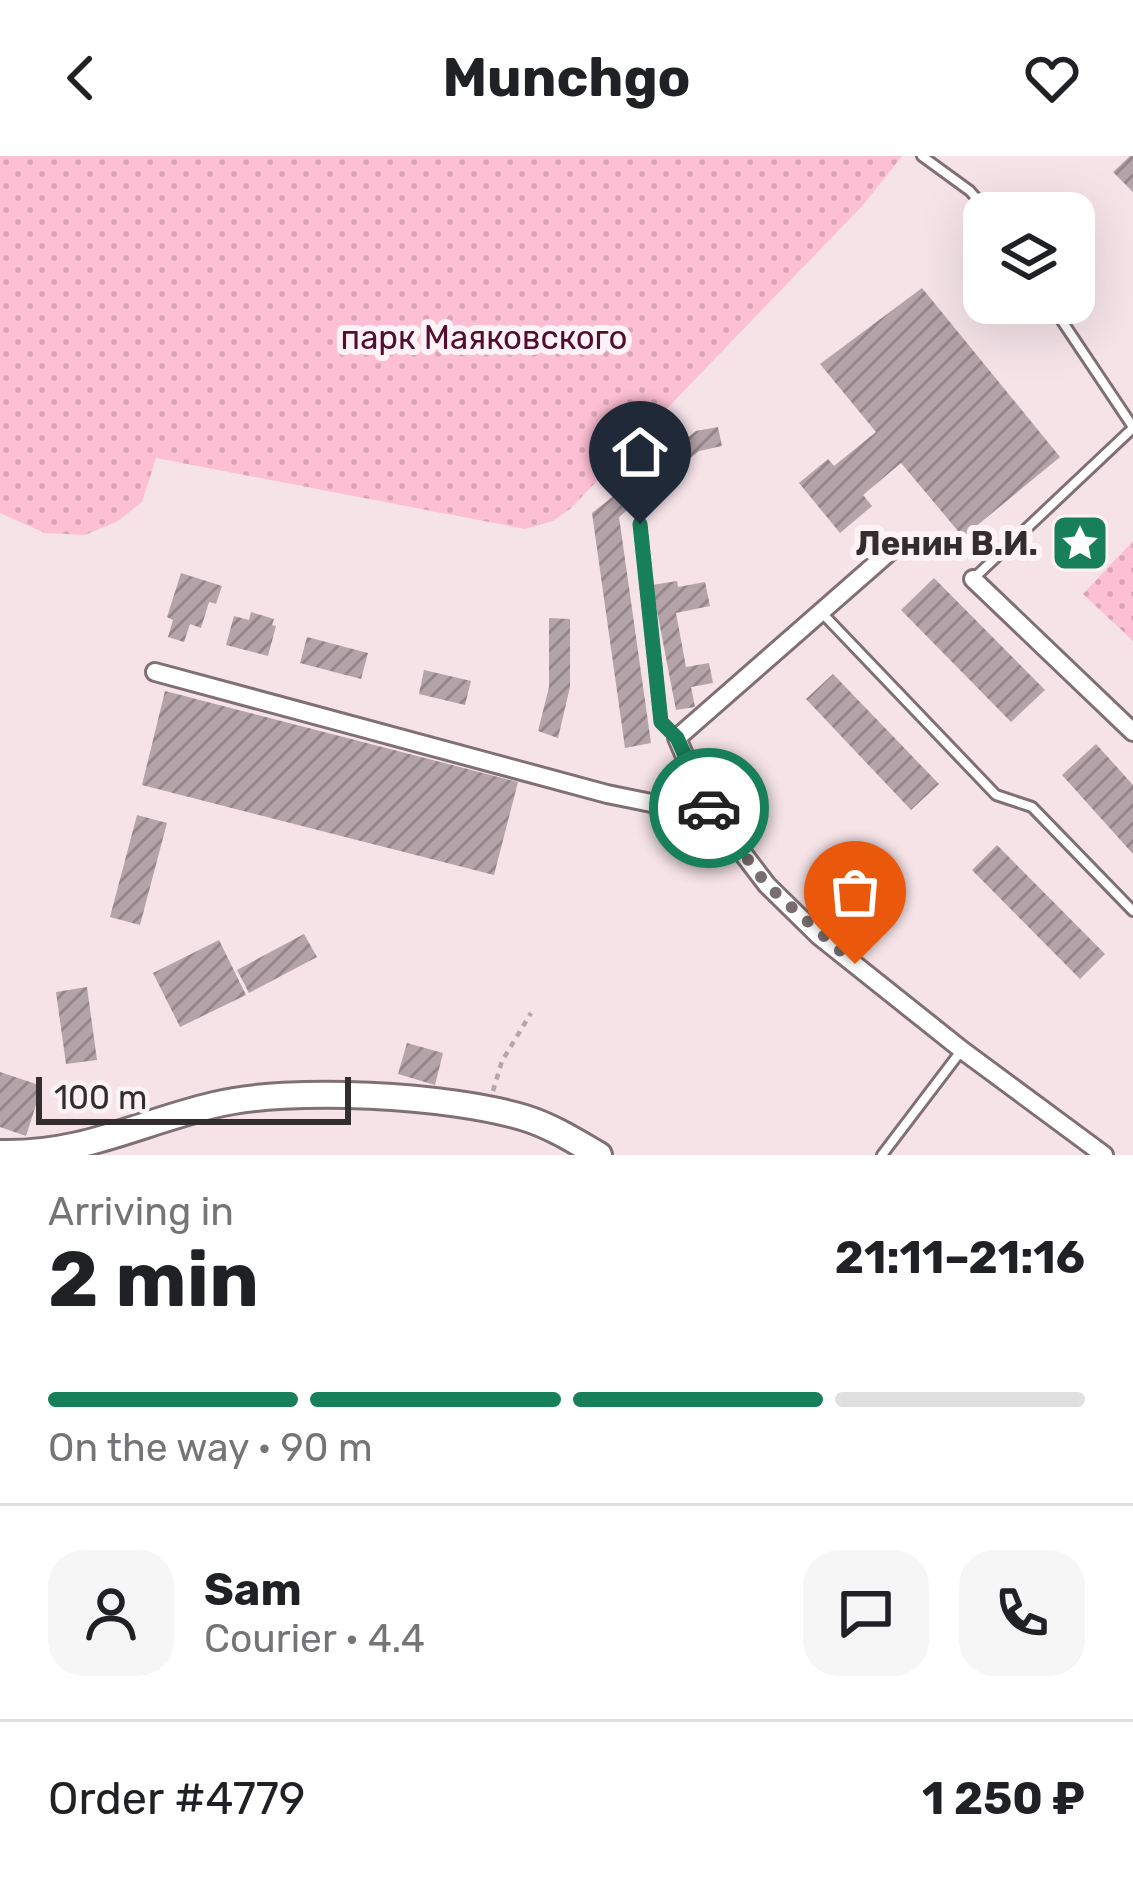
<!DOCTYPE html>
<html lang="en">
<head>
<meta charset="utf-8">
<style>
	body { margin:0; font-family:Rubik,sans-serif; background:#f6f6f6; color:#202124; height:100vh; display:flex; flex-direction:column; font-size:45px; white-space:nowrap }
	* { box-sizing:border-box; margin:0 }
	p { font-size:39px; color:#757577 }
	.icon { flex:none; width:66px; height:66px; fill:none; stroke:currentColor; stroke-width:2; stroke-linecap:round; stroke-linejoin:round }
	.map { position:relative; height:999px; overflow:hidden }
	.side { display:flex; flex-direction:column; background:#fff; flex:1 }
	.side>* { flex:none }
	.buttons { position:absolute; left:963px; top:36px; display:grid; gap:24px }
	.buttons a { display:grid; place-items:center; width:132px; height:132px; border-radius:24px; background:#fff; box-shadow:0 12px 48px #0002; font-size:60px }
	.scale { position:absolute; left:36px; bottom:30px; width:315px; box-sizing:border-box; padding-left:12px; border:6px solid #342d2f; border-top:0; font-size:33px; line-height:42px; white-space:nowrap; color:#342d2f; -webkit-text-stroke:9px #fdf2f5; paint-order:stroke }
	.pin { position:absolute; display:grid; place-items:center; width:102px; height:102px; color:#fff; margin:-123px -51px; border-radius:50% 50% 50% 0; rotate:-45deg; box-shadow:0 0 12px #0007 }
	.pin .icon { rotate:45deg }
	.courier { position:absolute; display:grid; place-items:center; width:120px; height:120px; margin:-60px; border:9px solid #177f59; border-radius:50%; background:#fff; color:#222; box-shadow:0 3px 15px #0007 }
	.summary em { font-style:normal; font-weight:700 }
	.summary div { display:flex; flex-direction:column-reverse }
	.summary { display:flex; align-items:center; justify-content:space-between; height:204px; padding:0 48px }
	h1 { font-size:78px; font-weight:700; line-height:90px }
	.bar { display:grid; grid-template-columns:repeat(4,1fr); gap:18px 12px; align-content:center; height:144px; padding:0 48px }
	.bar i { height:15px; border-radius:9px; background:#e0e0e0 }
	.bar .current { background:#177f59 }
	.bar p { grid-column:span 4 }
	.line { display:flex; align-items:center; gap:30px; padding:0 48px; border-top:3px solid #e0e0e0 }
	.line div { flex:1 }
	.round { display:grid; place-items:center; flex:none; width:126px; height:126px; border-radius:36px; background:#f6f6f6 }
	header { display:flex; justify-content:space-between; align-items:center; height:156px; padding:0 48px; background:#fff; font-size:54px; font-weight:700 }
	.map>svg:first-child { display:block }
	.green { fill:url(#green-dots) }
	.building { fill:url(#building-hatch) }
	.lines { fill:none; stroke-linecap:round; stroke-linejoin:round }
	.lane-casing { stroke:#807075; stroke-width:14 }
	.street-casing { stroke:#807075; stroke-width:22 }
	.secondary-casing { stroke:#807075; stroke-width:30 }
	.path { stroke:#b4a6aa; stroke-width:4.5; stroke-dasharray:6 6; stroke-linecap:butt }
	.lane { stroke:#fff; stroke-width:8 }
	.street { stroke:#fff; stroke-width:16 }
	.secondary { stroke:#fff; stroke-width:24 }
	.done { stroke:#786d70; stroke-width:12; stroke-dasharray:0 21.6 }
	.route { stroke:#177f59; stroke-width:15 }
	.labels { text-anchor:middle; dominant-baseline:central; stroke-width:12; stroke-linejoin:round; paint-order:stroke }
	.park-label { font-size:33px; fill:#530e2e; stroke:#fdf2f5 }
	.poi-label { font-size:33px; font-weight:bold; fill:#342d2f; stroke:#fdf2f5; text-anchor:end }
</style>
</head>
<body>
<header><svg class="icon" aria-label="back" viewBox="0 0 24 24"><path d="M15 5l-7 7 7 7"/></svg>Munchgo<svg class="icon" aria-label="heart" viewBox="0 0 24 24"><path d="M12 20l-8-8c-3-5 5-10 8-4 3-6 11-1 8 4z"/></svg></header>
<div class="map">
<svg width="1133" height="999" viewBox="0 0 1133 999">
	<defs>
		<pattern id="green-dots" width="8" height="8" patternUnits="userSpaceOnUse" patternTransform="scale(3)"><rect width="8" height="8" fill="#fdbfd4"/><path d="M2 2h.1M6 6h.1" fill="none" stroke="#d9a4b6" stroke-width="1.8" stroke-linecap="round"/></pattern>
		<pattern id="building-hatch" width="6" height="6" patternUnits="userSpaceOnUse" patternTransform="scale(3)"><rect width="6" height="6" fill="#b4a3a8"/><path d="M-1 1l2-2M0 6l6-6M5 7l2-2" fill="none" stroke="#938589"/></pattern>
	</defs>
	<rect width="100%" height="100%" fill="#f5e3e8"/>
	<!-- green -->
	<g class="green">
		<polygon points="0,0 902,0 864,48 571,352 553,365 525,373 156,302 142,346 118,365 85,379 45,377 0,357"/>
		<polygon points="1133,385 1133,485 1083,438"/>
	</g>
	<!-- building -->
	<g class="building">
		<polygon points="1130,0 1133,0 1133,36 1113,16"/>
		<polygon points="922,132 1060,301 963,381 901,307 863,339 872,350 840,377 799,327 828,303 834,310 876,276 820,208"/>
		<polygon points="718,271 722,290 699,295 619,361 651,587 625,592 592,357 696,275"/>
		<polygon points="181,417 222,430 216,448 209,446 201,472 190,468 184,486 168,481 173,464 167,461"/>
		<polygon points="934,422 1045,534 1011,566 901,454"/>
		<polygon points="677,425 678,431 705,426 710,450 676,457 686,511 709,507 713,527 691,531 695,551 676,554 652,429"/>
		<polygon points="251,456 274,463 272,469 276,470 268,500 226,489 234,460 249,464"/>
		<polygon points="549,462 570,463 570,531 558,582 538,575 549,531"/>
		<polygon points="307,481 368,497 361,523 300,507"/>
		<polygon points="424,514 471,525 465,549 419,538"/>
		<polygon points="833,518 939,628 911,654 806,543"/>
		<polygon points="165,535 518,626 494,719 142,629"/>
		<polygon points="1096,588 1133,629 1133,698 1062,619"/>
		<polygon points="137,659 167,667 140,769 110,761"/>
		<polygon points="997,689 1105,798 1080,823 972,714"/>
		<polygon points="304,778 317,801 249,837 237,814"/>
		<polygon points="219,784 246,839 180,871 153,817"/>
		<polygon points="87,831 97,904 66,908 56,836"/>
		<polygon points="407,887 443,897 435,929 398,918"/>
		<polygon points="0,916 42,930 26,980 0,971"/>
	</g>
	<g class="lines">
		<defs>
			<g id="lane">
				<polyline points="922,0 970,35 989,57"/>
				<polyline points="1050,147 1133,271"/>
				<polyline points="640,368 661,566 676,581"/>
				<polyline points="973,423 1133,272"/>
				<polyline points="822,457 996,639 1032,651 1133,755"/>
				<polyline points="882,999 961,895"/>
			</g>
			<g id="street">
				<polyline points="973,423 1133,576"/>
				<polyline points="155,516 607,638 676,652 706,649 767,729 819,780 962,894 1104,999"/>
				<polyline points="706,649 677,582 894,392"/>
			</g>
			<path id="secondary" d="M0,997C83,999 138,967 214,949C289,930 451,939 525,962C551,970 575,985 599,999"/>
		</defs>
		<!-- lane casing -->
		<use href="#lane" class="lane-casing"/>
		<!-- street casing -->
		<use href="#street" class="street-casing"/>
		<!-- secondary casing -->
		<use href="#secondary" class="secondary-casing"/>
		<!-- path -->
		<polyline class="path" points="493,935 502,905 531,857"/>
		<!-- lane -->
		<use href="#lane" class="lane"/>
		<!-- street -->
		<use href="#street" class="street"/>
		<!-- secondary -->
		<use href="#secondary" class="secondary"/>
	</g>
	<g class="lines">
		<!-- done -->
		<polyline class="done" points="709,652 767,729 855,808"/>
		<!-- route -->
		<polyline class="route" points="640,368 661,566 677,582 709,652"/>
	</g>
	<!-- icons -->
	<defs>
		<symbol id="sight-square" viewBox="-11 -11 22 22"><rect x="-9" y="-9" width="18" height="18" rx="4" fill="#177f59" stroke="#fdf2f5"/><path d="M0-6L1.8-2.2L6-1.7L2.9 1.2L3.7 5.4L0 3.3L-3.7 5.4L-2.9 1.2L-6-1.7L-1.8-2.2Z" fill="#fff"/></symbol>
	</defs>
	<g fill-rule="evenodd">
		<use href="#sight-square" x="1047" y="354" width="66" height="66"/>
	</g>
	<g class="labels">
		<!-- park labels -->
		<g class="park-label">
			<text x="484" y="181">парк Маяковского</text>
		</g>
		<!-- poi labels -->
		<g class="poi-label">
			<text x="1038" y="387">Ленин В.И.</text>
		</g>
	</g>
</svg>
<div class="buttons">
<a><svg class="icon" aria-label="layers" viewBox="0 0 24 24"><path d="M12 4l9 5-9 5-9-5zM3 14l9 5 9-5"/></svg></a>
</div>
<div class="scale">100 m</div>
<div class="pin" style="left:855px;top:808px;background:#ea580c"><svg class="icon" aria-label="bag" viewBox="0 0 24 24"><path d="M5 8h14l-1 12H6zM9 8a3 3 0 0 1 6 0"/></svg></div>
<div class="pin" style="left:640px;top:368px;background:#1f2937"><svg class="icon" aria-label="home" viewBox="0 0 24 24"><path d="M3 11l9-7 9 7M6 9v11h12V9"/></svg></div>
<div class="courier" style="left:709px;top:652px"><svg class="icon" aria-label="car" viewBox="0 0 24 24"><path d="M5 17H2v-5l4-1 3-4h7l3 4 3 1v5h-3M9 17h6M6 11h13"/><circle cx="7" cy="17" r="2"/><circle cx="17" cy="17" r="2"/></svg></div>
</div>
<section class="side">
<div class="summary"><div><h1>2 min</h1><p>Arriving in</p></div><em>21:11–21:16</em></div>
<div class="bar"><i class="current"></i><i class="current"></i><i class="current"></i><i></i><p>On the way · 90 m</p></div>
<div class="line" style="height:216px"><a class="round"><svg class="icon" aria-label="person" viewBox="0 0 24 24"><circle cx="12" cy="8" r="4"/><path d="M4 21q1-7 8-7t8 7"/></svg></a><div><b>Sam</b><p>Courier · 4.4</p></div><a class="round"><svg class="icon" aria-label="chat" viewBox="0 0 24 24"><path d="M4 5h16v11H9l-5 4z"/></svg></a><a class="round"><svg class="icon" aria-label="phone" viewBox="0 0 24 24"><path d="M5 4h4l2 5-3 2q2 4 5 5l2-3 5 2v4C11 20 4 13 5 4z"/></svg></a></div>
<div class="line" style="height:156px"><div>Order #4779</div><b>1 250 ₽</b></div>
</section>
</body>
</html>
